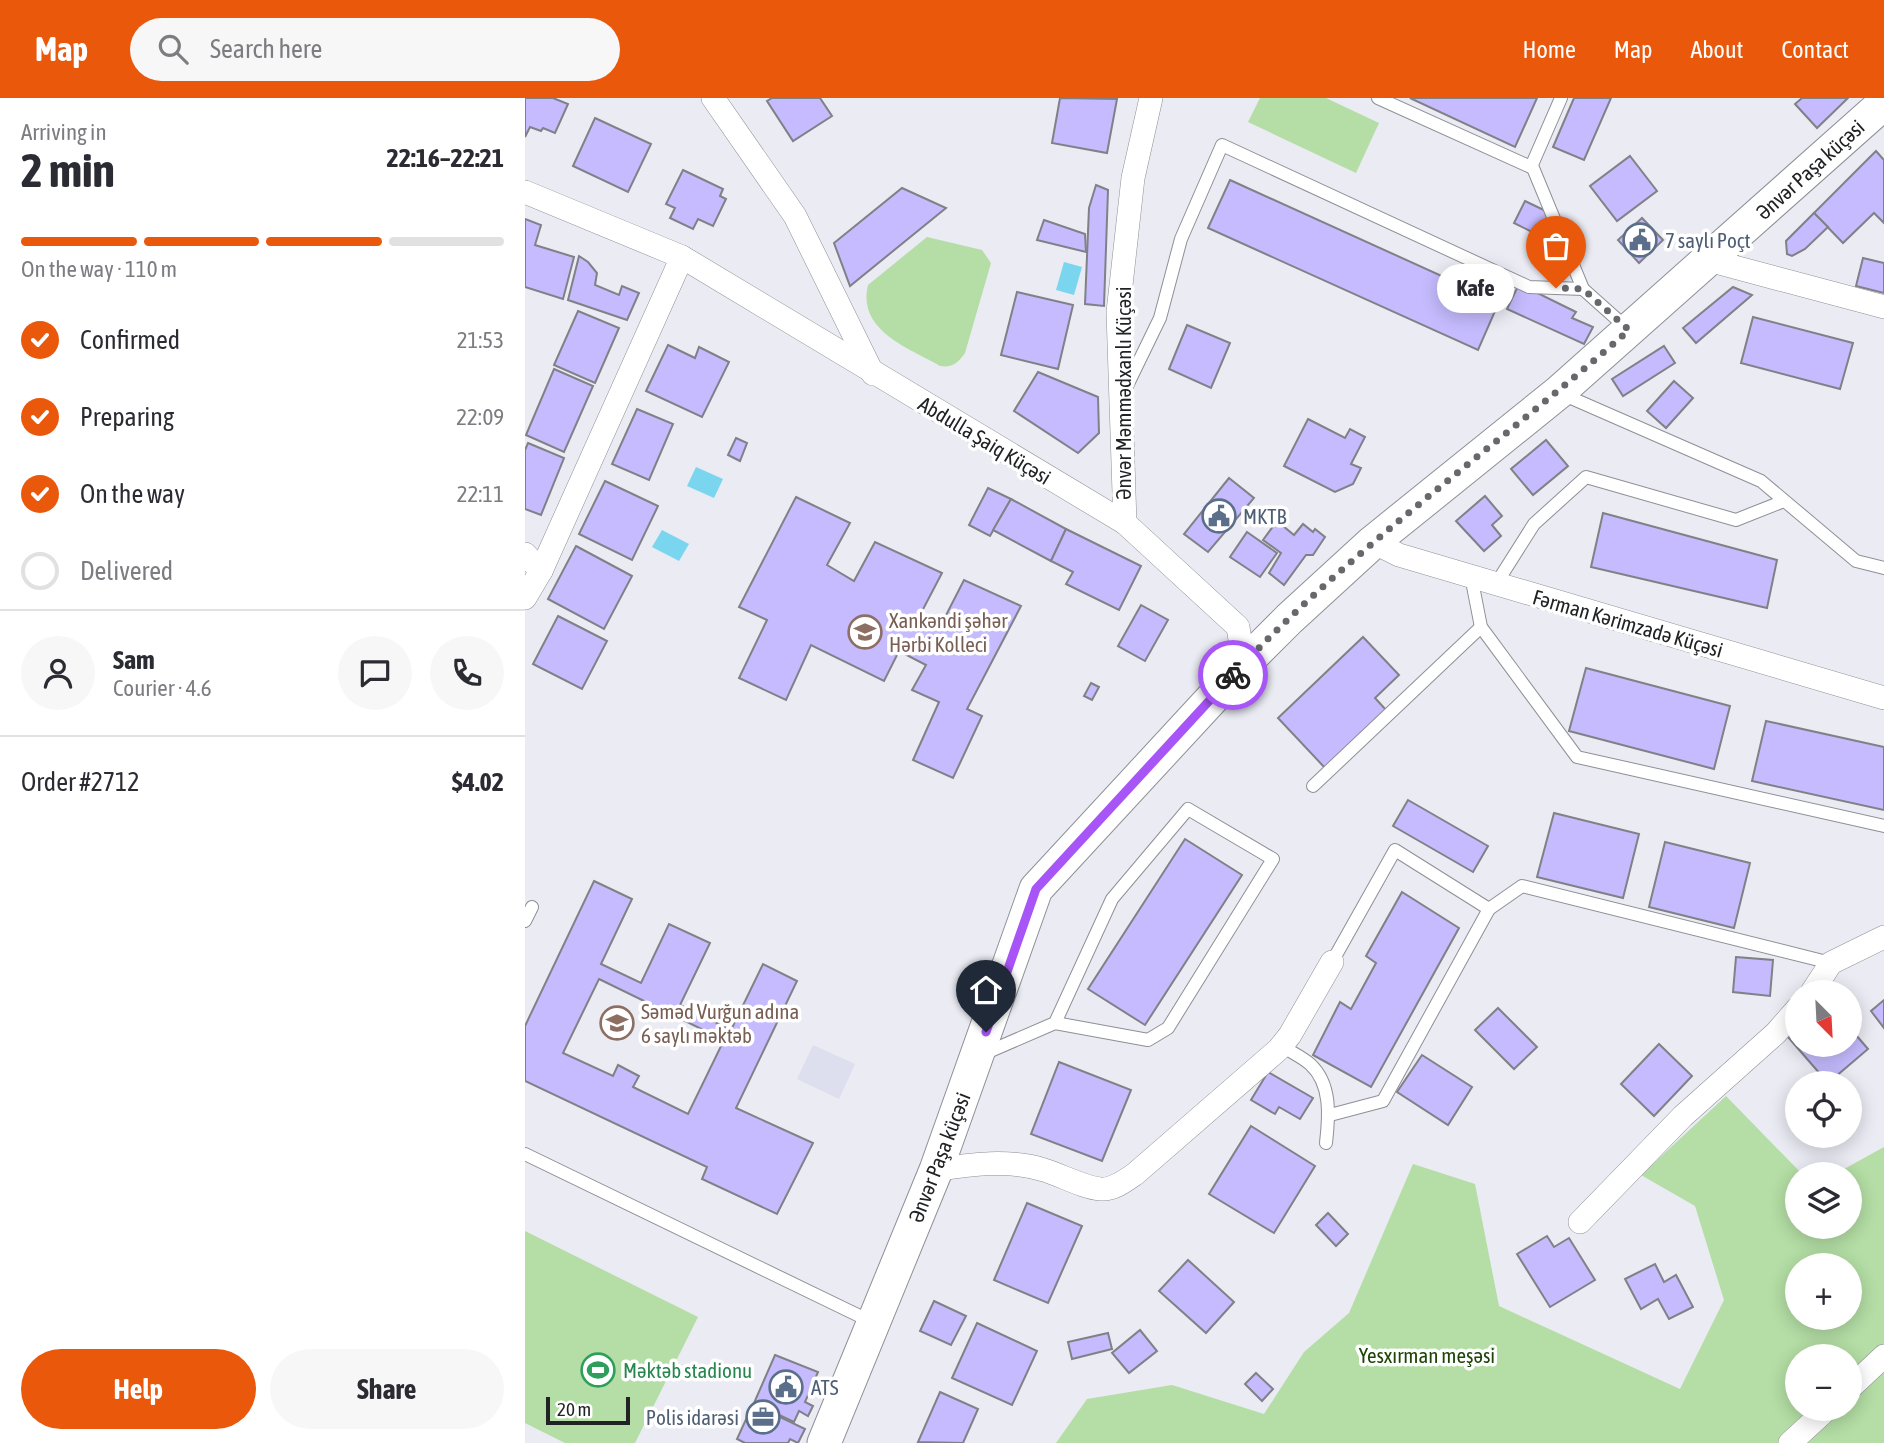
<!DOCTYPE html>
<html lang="en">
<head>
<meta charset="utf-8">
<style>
	body { margin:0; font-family:"Asap Condensed",sans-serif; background:#f7f7f7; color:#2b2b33; height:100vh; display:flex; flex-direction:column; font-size:26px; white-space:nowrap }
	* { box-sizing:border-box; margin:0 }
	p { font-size:23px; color:#7c7c81 }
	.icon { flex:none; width:38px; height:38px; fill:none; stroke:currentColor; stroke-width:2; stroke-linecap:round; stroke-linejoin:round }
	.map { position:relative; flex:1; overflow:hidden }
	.sheet { display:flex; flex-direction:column; background:#fff; width:525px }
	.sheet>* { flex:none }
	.needle { width:46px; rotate:156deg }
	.controls { position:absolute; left:1260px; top:882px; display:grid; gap:14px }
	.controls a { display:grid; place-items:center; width:77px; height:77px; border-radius:50%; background:#fff; box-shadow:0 4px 18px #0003; font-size:35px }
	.scale { position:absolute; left:21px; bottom:18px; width:84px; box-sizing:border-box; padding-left:7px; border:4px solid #212224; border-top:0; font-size:19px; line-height:24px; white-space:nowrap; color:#212224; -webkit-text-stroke:5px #fff; paint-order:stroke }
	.pin { position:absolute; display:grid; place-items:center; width:60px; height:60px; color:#fff; margin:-72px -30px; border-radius:50% 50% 50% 0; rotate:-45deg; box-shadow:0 0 7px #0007 }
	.pin .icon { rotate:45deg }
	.courier { position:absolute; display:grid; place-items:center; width:70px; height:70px; margin:-35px; border:5px solid #a855f7; border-radius:50%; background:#fff; color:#222; box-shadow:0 2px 9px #0007 }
	.bubble { position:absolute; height:49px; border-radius:24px; background:#fff; box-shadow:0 4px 18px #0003; font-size:23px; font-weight:700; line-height:49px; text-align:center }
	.overview em { font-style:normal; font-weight:700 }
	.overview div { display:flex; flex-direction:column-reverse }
	.overview { display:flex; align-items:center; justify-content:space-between; height:119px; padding:0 21px }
	h1 { font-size:46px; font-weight:700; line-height:52px }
	.bar { display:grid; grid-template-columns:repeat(4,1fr); gap:10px 7px; align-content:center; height:84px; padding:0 21px }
	.bar i { height:9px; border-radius:5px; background:#e1e1e2 }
	.bar .selected { background:#ea580c }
	.bar p { grid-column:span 4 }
	.line { display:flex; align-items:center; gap:18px; padding:0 21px; border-top:2px solid #e1e1e2 }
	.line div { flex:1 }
	.round { display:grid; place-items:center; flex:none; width:74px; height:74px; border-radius:37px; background:#f7f7f7 }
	ol { padding:0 21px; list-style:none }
	li { display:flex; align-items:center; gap:21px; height:77px }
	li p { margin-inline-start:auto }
	li .icon { padding:7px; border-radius:50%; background:#ea580c; color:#fff; stroke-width:4 }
	li:last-child { color:#7c7c81 }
	li i { width:38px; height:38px; border:4px solid #e1e1e2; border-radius:50% }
	.primary-button { display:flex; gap:14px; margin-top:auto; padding:14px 21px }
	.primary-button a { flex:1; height:80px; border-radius:42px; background:#ea580c; color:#fff; font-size:28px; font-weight:700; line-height:80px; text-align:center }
	.primary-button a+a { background:#f7f7f7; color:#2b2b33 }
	header { display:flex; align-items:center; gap:42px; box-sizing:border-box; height:98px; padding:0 35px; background:#ea580c; color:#fff }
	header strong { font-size:33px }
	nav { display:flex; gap:38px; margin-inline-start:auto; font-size:24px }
	.search { width:490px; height:63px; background:#f7f7f7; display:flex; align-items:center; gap:18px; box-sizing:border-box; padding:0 24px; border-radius:38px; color:#7c7c81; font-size:26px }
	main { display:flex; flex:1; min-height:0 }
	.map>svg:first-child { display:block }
	.built { fill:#dddfee }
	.green { fill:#b4dea5; fill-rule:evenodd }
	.water { fill:#7ad6ee }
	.building { fill:#c5bbfe; stroke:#808087; stroke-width:2; fill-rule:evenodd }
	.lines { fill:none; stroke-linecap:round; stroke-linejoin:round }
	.lane-casing { stroke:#8e9096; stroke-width:14 }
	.street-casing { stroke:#8e9096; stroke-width:24 }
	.secondary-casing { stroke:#8e9096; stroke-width:35 }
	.lane { stroke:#fff; stroke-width:12 }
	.street { stroke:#fff; stroke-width:23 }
	.secondary { stroke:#fff; stroke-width:33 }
	.done { stroke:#67686c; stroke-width:7; stroke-dasharray:0 12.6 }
	.route { stroke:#a855f7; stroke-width:9 }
	.labels { text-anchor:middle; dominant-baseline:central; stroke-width:7; stroke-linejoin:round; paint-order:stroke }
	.street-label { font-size:21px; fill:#212224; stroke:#fff }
	.service-label { font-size:21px; fill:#4e5e75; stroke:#fff; text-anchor:start }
	.education-label { font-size:21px; fill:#785e54; stroke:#fff; text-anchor:start }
	.park-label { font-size:21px; fill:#1c4507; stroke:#fff }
	.leisure-label { font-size:21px; fill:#27864d; stroke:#fff; text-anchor:start }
</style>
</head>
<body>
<header>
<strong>Map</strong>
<div class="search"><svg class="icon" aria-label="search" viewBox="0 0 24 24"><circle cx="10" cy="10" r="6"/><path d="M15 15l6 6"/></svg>Search here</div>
<nav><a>Home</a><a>Map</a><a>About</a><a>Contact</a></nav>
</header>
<main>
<section class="sheet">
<div class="overview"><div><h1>2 min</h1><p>Arriving in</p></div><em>22:16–22:21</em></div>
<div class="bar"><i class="selected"></i><i class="selected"></i><i class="selected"></i><i></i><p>On the way · 110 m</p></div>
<ol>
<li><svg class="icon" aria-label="check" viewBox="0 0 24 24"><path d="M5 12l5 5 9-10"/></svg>Confirmed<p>21:53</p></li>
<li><svg class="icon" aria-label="check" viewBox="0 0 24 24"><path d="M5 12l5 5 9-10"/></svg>Preparing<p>22:09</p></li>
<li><svg class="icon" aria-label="check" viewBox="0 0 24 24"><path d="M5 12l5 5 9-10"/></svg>On the way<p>22:11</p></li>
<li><i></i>Delivered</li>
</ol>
<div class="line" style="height:126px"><a class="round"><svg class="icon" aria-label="person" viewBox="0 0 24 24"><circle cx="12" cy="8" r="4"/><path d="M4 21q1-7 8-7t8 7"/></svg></a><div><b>Sam</b><p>Courier · 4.6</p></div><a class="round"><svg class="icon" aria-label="chat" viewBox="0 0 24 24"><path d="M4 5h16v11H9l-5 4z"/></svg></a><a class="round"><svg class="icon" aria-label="phone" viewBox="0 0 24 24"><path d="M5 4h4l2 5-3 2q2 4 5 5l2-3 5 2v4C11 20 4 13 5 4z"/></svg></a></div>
<div class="line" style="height:91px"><div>Order #2712</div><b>$4.02</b></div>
<div class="primary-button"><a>Help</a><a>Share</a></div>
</section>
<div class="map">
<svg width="1359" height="1345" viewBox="0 0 1359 1345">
	<rect width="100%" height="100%" fill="#eaebf3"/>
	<!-- built -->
	<polygon class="built" points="288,947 330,966 314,1001 272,981"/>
	<!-- green -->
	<g class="green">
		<polygon points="735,0 801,0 854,25 831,75 723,24"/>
		<path d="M402,139L457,152L466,165L440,255C433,265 427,270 415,268C384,250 332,233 343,187Z"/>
		<path d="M1201,998L1277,1076H1272V1129H1325V1076H1310L1359,1049V1345H531L562,1301L647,1287L739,1316L779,1254L824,1215L888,1066L950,1086L974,1208L1155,1291L1199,1202L1170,1108L1116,1077ZM1272,1167H1325V1220H1272ZM1272,1258H1325V1311H1272Z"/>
		<polygon points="0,1133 173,1219 110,1345 40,1345 0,1325"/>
	</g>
	<!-- water -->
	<g class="water">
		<polygon points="539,164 557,169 549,197 531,192"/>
		<polygon points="171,369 198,381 189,400 162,388"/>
		<polygon points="137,432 164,446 154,463 127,449"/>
	</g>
	<!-- building -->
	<g class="building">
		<polygon points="0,0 28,0 43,6 30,35 18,30 16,33 5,29 0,39"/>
		<polygon points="247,0 295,0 307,18 268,43 242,3"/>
		<polygon points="535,0 592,1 582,55 527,45"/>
		<polygon points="885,0 1012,0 990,49"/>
		<polygon points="1049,0 1086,0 1059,62 1028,49"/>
		<polygon points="1277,0 1323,0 1292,30 1270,6"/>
		<polygon points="70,20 126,46 103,94 48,68"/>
		<polygon points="1351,53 1359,62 1359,125 1349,115 1318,145 1289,115"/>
		<polygon points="1105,58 1132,93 1092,123 1065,88"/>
		<polygon points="158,72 198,91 195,98 201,101 188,128 173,121 168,131 145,120 150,110 141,106"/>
		<polygon points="705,82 974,204 953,252 683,130"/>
		<polygon points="571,87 583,92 579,208 560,206 564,110"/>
		<polygon points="377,90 421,110 325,188 309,145"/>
		<polygon points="1000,103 1025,115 1013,137 989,125"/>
		<polygon points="1289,115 1303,129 1280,151 1267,158 1262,156 1261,143"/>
		<polygon points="1117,120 1138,142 1114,165 1093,142"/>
		<polygon points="0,121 16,127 10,147 49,159 38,201 0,189"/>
		<polygon points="519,122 560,136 561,154 512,142"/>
		<polygon points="54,158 63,164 72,175 70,187 94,197 97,188 114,195 102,222 43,202"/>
		<polygon points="1338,160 1359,165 1359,195 1331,188"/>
		<polygon points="994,186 1051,214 1047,220 1068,229 1059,246 982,211"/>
		<polygon points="1208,189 1227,197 1171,245 1158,230"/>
		<polygon points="492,194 548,207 533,271 476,257"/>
		<polygon points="53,213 94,230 70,285 29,267"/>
		<polygon points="1228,219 1328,245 1315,291 1216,265"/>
		<polygon points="662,227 705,245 686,290 644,271"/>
		<polygon points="143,247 170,260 174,249 204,264 177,319 121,293"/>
		<polygon points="1139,248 1150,265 1098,298 1087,281"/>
		<polygon points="29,271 68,288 39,354 1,337"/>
		<polygon points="513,274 573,299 574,335 553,355 489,313"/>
		<polygon points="1149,283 1168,300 1141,330 1122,313"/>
		<polygon points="112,311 148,326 124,382 87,366"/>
		<polygon points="783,321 820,340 825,331 840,339 826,366 836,370 828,386 810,394 759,368"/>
		<polygon points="211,340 222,345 215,363 203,357"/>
		<polygon points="1021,342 1043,368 1008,397 986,371"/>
		<polygon points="3,345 39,360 16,417 0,411 0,352"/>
		<polygon points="704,380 729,400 683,454 659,436"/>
		<polygon points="80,383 133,408 107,462 54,436"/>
		<polygon points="463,390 486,401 465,438 444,427"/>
		<polygon points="960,398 977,418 967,427 976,438 959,453 931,423"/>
		<polygon points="271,399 325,425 302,467 329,483 350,444 417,475 395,517 416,527 439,482 496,508 442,611 457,618 428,680 388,662 414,604 387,592 401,567 374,553 359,583 286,547 261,602 214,580 242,522 214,509"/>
		<polygon points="486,401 541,431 526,463 468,432"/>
		<polygon points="1078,415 1252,462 1242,510 1066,469"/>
		<polygon points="752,423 769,437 778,426 788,434 790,431 800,439 788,457 781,457 759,487 744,475 756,455 738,442"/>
		<polygon points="541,431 616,468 594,512 541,486 548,474 526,463"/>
		<polygon points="722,434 752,455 735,479 705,459"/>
		<polygon points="51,448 107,478 79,531 23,501"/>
		<polygon points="616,507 643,522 620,563 593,548"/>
		<polygon points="33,518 82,543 57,591 8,566"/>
		<polygon points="838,539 874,577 850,600 862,613 801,671 753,620"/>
		<polygon points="1061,570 1205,608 1189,671 1044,633"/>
		<polygon points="566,585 574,589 567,602 559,598"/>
		<polygon points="1241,623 1359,649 1359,712 1227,683"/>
		<polygon points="883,702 963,748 948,774 868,728"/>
		<polygon points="1029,715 1114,736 1098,800 1012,779"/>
		<polygon points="660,741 717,777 620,927 563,891"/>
		<polygon points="1140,744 1225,765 1209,830 1124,809"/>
		<path d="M69,783L107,801L76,866L116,885L144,826L185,845L155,907L206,932L238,866L272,883L211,1010L288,1045L252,1116L177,1081L182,1069L0,983V928ZM74,881L199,942L163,1016L108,989L114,978L93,967L88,978L38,955Z"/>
		<polygon points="877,794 934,830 846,989 788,957 815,904 826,911 851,865 841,858"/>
		<polygon points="1211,859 1248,862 1245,898 1208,894"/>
		<polygon points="1359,902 1359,930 1346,913"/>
		<polygon points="973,910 1012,949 989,971 950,932"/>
		<polygon points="1272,930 1272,947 1325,947 1325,930 1343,951 1303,985 1262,938"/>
		<polygon points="1134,946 1167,978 1129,1018 1096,986"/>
		<polygon points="897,957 947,989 923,1027 872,994"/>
		<polygon points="534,964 606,992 577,1063 506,1036"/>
		<polygon points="743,974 788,1000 775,1021 754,1009 750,1016 726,1002"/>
		<polygon points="726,1028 790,1068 749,1135 684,1096"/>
		<polygon points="502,1105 557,1128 523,1205 469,1182"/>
		<polygon points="803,1115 823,1136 811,1148 791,1127"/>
		<polygon points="1022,1138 1029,1149 1044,1140 1070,1182 1025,1209 992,1156"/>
		<polygon points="663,1162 709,1204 681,1235 634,1193"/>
		<polygon points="1130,1166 1139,1184 1151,1177 1168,1209 1144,1221 1133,1201 1116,1211 1100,1181"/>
		<polygon points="409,1203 441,1218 426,1247 395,1233"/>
		<polygon points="452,1225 512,1253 487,1307 427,1280"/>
		<polygon points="615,1232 632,1253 604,1275 587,1255"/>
		<polygon points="583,1235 587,1251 547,1261 543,1244"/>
		<polygon points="250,1257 293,1274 280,1304 288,1308 283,1318 274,1313 269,1324 229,1305"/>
		<polygon points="731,1275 748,1291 737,1303 720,1286"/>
		<polygon points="415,1294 453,1311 438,1345 393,1344"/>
		<polygon points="228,1306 280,1331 273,1345 265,1341 263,1345 220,1345 212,1341"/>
	</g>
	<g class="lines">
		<defs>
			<g id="lane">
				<polyline points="853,0 1008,70 1058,191 1104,232"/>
				<polyline points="1006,69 1036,0"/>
				<polyline points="600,292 635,220 656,141 697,47 1004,189 1058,191"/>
				<polyline points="1037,296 1236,383 1331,463 1359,470"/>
				<polyline points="946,478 956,529 1052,659 1359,728"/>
				<polyline points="971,486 1009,426 1061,379 1211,422 1259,403"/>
				<polyline points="788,688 956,529"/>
				<polyline points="0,823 7,809"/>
				<polyline points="807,864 870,752 964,811 997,788 1306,865"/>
				<path d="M757,948C766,954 777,959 785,966C807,986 804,1019 801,1045"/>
				<polyline points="456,957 530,925 587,801 663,711 748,761 643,930 623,942 530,925"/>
				<polyline points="805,1017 858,1003 964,811"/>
				<polyline points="0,1056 347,1224"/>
			</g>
			<g id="street">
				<polyline points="188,0 270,118 348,276"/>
				<polyline points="0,94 157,159 600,425 713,529 719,566"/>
				<polyline points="1183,162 1359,209"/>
				<polyline points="600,425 593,214 608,80 626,0"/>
				<polyline points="848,444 874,457 1359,600"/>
				<polyline points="0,456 16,473"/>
				<polyline points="0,500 16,473 157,159"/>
				<polyline points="1287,894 1306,865 1359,839"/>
				<path d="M411,1072C445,1066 485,1061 519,1072C536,1077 559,1090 576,1091C588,1092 600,1083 610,1076L754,951L765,937L807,864"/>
				<polyline points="1055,1124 1158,1018 1251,935 1272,911"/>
				<polyline points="1325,1290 1359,1258"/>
				<polyline points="1265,1345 1302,1311"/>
			</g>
			<polyline id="secondary" points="299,1345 411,1072 511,791 719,566 764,521 848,444 1034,294 1359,5"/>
		</defs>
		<!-- lane casing -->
		<use href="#lane" class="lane-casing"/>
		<!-- street casing -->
		<use href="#street" class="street-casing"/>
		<!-- secondary casing -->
		<use href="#secondary" class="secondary-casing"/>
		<!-- lane -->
		<use href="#lane" class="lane"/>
		<!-- street -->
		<use href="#street" class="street"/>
		<!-- secondary -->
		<use href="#secondary" class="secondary"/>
	</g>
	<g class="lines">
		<!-- done -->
		<path class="done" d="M708,577C827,449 973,348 1104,232L1058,191L1031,190"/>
		<!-- route -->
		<polyline class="route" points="461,934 511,791 708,577"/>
	</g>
	<!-- icons -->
	<defs>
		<symbol id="civic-ring" viewBox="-11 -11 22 22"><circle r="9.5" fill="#fff" stroke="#5c6f8a" stroke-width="1.5"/><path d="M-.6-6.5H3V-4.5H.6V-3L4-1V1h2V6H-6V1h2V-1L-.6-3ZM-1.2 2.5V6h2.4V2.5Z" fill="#5c6f8a"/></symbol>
		<symbol id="university-ring" viewBox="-11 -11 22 22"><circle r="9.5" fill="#fff" stroke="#8d6e63" stroke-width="1.5"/><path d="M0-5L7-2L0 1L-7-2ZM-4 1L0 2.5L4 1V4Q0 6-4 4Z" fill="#8d6e63"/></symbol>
		<symbol id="school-ring" viewBox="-11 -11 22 22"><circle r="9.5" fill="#fff" stroke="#8d6e63" stroke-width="1.5"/><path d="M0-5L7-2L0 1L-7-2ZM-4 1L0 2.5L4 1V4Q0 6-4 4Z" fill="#8d6e63"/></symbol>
		<symbol id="stadium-ring" viewBox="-11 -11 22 22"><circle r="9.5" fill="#fff" stroke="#2e9e5b" stroke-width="1.5"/><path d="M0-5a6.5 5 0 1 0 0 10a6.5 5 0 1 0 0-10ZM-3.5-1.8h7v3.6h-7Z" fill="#2e9e5b"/></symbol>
		<symbol id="office-ring" viewBox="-11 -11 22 22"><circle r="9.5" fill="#fff" stroke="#5c6f8a" stroke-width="1.5"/><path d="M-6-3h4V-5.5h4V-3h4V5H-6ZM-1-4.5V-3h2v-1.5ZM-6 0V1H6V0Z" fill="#5c6f8a"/></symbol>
	</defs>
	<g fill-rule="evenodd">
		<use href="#civic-ring" x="1096" y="123" width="38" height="38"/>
		<use href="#civic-ring" x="675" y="399" width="38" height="38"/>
		<use href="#university-ring" x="321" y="515" width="38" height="38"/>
		<use href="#school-ring" x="73" y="906" width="38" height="38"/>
		<use href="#stadium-ring" x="54" y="1253" width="38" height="38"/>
		<use href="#civic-ring" x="242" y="1270" width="38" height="38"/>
		<use href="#office-ring" x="219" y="1300" width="38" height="38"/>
	</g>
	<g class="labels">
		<!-- street labels -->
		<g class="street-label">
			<text transform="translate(1285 71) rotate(-42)">Ənvər Paşa küçəsi</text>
			<text transform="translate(598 295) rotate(-90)">Ənvər Məmmədxanlı Küçəsi</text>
			<text transform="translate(460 342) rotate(31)">Abdulla Şaiq Küçəsi</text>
			<text transform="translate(1103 525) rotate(16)">Fərman Kərimzadə Küçəsi</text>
			<text transform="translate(414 1059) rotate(-69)">Ənvər Paşa küçəsi</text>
		</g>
		<!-- service labels -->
		<g class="service-label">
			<text x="1140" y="142">7 saylı Poçt</text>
			<text x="718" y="418">MKTB</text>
			<text x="286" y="1289">ATS</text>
			<text x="214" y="1319" text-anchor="end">Polis idarəsi</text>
		</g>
		<!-- education labels -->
		<g class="education-label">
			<text x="364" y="522">Xankəndi şəhər<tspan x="364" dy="24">Hərbi Kolleci</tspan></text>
			<text x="116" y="913">Səməd Vurğun adına<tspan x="116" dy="24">6 saylı məktəb</tspan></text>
		</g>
		<!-- park labels -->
		<g class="park-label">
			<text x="902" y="1257">Yesxırman meşəsi</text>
		</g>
		<!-- leisure labels -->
		<g class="leisure-label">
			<text x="98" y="1272">Məktəb stadionu</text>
		</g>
	</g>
</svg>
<div class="controls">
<a><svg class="needle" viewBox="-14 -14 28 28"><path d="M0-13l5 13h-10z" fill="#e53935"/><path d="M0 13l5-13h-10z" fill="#7c7c81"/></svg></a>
<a><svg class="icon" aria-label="locate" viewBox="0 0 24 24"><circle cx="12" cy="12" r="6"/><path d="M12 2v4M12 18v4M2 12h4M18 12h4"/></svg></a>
<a><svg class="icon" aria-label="layers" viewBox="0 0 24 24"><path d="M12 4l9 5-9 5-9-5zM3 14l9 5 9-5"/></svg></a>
<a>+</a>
<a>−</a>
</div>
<div class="scale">20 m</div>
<div class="pin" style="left:1031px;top:190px;background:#ea580c"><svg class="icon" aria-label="bag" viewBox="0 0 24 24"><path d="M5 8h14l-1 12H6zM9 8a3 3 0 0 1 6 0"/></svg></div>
<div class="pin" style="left:461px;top:934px;background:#1f2937"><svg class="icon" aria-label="home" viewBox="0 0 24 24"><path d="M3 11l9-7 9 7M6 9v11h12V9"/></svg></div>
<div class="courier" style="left:708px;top:577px"><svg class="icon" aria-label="bike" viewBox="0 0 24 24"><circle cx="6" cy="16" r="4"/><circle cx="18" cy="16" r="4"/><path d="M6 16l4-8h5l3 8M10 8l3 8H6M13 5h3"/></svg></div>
<div class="bubble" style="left:912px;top:166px;width:77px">Kafe</div>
</div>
</main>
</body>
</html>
